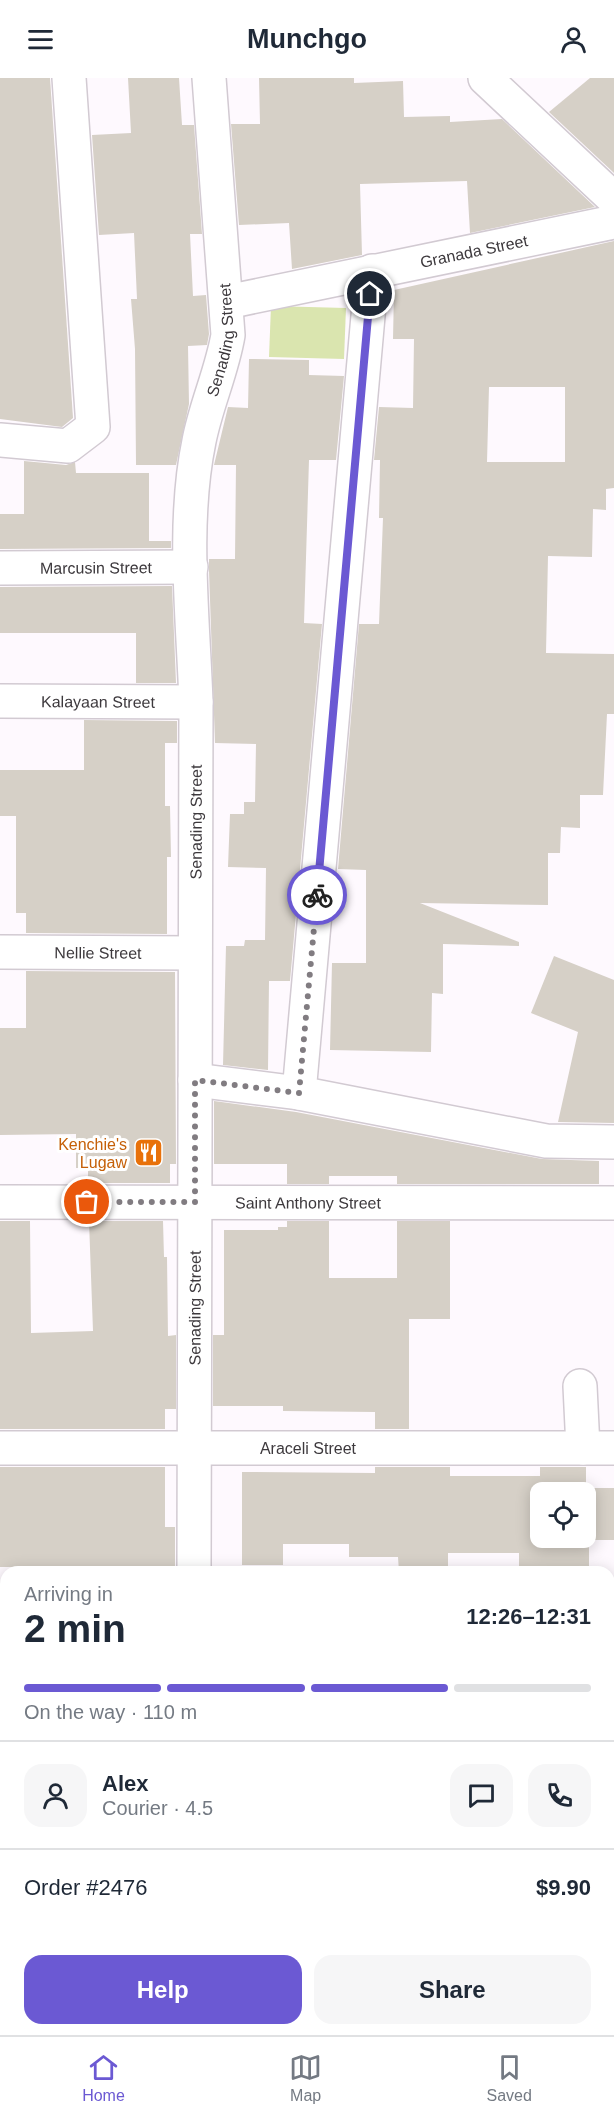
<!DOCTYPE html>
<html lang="en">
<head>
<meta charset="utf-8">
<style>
	body { margin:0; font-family:Helvetica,sans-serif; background:#f6f6f7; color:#1f2937; height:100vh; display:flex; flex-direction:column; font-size:22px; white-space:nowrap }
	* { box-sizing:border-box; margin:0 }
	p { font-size:20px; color:#747a83 }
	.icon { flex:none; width:33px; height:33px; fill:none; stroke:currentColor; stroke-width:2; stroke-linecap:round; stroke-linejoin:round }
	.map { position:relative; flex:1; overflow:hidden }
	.details { position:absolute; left:0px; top:1488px; width:615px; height:470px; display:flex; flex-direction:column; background:#fff; border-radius:18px 18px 0 0; box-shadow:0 3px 15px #0003 }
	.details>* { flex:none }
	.buttons { position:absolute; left:530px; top:1404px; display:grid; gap:12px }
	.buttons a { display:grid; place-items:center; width:66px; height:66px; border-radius:12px; background:#fff; box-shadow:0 3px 15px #0003; font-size:30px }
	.pin { position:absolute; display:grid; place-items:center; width:51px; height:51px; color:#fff; margin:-26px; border:3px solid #fff; border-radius:50%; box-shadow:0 2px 6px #0007 }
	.courier { position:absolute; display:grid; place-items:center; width:60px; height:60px; margin:-30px; border:4px solid #6b59d3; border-radius:50%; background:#fff; color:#222; box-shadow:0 2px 8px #0007 }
	.summary em { font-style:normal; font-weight:800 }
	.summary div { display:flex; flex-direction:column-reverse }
	.summary { display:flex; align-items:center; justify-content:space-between; height:102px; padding:0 24px }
	h1 { font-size:39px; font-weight:800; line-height:45px }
	.bar { display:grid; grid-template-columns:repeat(4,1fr); gap:9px 6px; align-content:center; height:72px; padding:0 24px }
	.bar i { height:8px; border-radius:4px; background:#e0e1e3 }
	.bar .current { background:#6b59d3 }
	.bar p { grid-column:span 4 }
	.line { display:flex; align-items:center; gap:15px; padding:0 24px; border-top:2px solid #e0e1e3 }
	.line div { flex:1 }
	.round { display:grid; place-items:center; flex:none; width:63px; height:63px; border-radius:18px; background:#f6f6f7 }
	.cta { display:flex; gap:12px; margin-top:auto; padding:12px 24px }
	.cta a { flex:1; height:69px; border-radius:18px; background:#6b59d3; color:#fff; font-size:24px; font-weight:800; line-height:69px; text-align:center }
	.cta a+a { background:#f6f6f7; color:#1f2937 }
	header { display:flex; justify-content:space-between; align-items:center; height:78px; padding:0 24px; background:#fff; font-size:27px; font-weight:800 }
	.dock { display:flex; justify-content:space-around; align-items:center; height:84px; border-top:2px solid #e0e1e3; background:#fff; font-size:16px; color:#747a83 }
	.dock a { display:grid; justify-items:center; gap:3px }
	.dock .current { color:#6b59d3 }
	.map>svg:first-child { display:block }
	.green { fill:#dae5af }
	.building { fill:#d6d0c7; fill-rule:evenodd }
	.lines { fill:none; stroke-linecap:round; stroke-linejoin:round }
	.minor-casing { stroke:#d2cad2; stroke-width:36 }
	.minor { stroke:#fff; stroke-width:33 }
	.done { stroke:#817c81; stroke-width:6; stroke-dasharray:0 10.8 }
	.route { stroke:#6b59d3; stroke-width:8 }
	.labels { text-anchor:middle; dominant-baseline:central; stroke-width:6; stroke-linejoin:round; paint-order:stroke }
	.street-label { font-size:16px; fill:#3d393d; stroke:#fff }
	.food-label { font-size:16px; fill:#c56008; stroke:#fff; text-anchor:end }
</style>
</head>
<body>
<header><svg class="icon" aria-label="menu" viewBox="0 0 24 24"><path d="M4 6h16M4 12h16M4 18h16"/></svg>Munchgo<svg class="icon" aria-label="person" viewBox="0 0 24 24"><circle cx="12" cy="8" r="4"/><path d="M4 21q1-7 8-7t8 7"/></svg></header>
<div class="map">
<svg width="614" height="1957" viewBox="0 0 614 1957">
	<rect width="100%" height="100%" fill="#fef9fe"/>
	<!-- green -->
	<polygon class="green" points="271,228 346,230 344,281 269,279"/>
	<!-- building -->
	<g class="building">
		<polygon points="0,0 50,0 73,340 62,349 0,341"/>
		<polygon points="128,0 179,0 182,47 194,47 202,156 190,156 193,218 206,217 209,256 207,267 188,268 189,326 176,387 136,387 135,271 131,221 137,221 134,155 99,157 92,57 131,55"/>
		<polygon points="259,0 354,0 354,5 403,3 404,39 450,38 450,44 502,41 595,129 470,155 467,103 360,106 362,177 292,191 289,145 239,147 231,46 260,46"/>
		<polygon points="590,0 614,0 614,95 549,34"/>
		<path d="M614,163V410L606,411V432L593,431L592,479L548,478L546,575L614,576V636H607L603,717H580V750L561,749L560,775H548V827L420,825L519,864V868L443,866V916L432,915L431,974L330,972L332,885H366V792L338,791L359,546H379L383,440H379L380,382H374L379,329L413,330L414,261H393L394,212ZM489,309H565V384H487Z"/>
		<polygon points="249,281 309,282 309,297 344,298 336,382 309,382 304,545 322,546 290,903 269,903 268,992 223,987 226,868 244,868 245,862 265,862 266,790 228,789 230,736 244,736 244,724 255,724 256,666 215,665 209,493 209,481 235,481 236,387 214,387 228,329 248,330"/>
		<polygon points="24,383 66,387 75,384 76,395 149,395 149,463 171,463 171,470 0,471 0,436 24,436"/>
		<polygon points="172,508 176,605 136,605 136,555 0,555 0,509"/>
		<polygon points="84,642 177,643 177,665 165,665 165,728 170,728 171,779 167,779 167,856 26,855 26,835 16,835 16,738 0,738 0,692 84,692"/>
		<polygon points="554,878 614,902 614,1045 558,1044 578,954 531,935"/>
		<polygon points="26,893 175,894 176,1086 170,1086 170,1105 88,1105 88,1090 76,1090 76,1056 0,1057 0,950 26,950"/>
		<polygon points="214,1023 296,1034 542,1081 599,1083 599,1106 397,1106 397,1098 329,1098 329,1106 287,1106 287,1086 214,1086"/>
		<polygon points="0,1143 30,1143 31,1255 93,1253 89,1143 163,1143 164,1179 167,1179 168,1258 176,1257 176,1331 165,1331 165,1351 0,1351"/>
		<polygon points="287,1143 329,1143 329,1200 397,1200 397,1143 450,1143 450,1241 409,1241 409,1351 375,1351 375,1334 283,1333 283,1328 213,1328 213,1257 224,1257 224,1152 278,1152 278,1149 287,1149"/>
		<polygon points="0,1389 165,1389 165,1449 175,1449 175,1489 0,1489"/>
		<path d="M375,1389H450V1398H540V1389H586V1410H614V1462H589V1490H519V1475H448V1494H399L398,1479H349V1466H283V1487H242V1394L375,1395ZM540,1414H585V1460H540Z"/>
	</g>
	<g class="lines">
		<defs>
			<g id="minor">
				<polyline points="485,0 614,121"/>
				<path id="s1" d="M227,224L614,144"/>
				<polyline points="0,362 68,368 93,349 69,0"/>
				<path id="s2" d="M0,490L191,489"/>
				<path id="s3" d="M0,623L196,624"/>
				<path id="s4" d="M0,874L195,875"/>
				<polyline points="195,1002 299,1015 546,1063 614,1064"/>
				<polyline points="299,1015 372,193"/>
				<path id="s5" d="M0,1124L614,1125"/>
				<polyline points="580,1308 583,1370"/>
				<path id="s6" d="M0,1370H614"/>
				<path id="s7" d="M194,1494L196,624C193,540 182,445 199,363C206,327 222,293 228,257L209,0"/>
				<polyline points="0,1622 6,1622"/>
				<polyline points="609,1623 614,1623"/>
				<polyline points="0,1867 6,1867"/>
				<polyline points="194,1957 194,1952"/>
				<polyline points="446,1957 446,1952"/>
			</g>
		</defs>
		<!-- minor casing -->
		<use href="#minor" class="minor-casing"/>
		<!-- minor -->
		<use href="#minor" class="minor"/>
	</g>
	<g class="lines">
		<!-- done -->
		<polyline class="done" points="87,1124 195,1124 195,1002 299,1015 317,817"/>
		<!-- route -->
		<polyline class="route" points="317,817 370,216"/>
	</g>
	<!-- icons -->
	<defs>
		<symbol id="restaurant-square" viewBox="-11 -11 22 22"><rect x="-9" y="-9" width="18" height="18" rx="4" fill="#e8710a" stroke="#fff"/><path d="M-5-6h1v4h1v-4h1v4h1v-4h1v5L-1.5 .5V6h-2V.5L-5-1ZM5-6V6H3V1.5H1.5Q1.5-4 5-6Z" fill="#fff"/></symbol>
	</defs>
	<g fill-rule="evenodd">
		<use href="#restaurant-square" x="132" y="1058" width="33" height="33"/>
	</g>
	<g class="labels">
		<!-- street labels -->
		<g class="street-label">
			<text stroke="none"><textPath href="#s1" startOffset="252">Granada Street</textPath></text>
			<text stroke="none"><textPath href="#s7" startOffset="1236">Senading Street</textPath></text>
			<text stroke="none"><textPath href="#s2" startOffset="96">Marcusin Street</textPath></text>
			<text stroke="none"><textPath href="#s3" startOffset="98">Kalayaan Street</textPath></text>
			<text stroke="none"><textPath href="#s7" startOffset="750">Senading Street</textPath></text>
			<text stroke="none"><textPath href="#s4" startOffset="98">Nellie Street</textPath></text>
			<text stroke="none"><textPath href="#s5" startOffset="308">Saint Anthony Street</textPath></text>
			<text stroke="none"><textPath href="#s7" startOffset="264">Senading Street</textPath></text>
			<text stroke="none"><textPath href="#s6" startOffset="308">Araceli Street</textPath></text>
		</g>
		<!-- food labels -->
		<g class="food-label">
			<text x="127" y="1066">Kenchie's<tspan x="127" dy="18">Lugaw</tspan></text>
		</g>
	</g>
</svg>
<div class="buttons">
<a><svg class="icon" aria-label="locate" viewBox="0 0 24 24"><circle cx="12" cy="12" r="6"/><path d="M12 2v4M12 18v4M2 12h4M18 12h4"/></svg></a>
</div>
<div class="pin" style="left:87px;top:1124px;background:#ea580c"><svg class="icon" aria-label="bag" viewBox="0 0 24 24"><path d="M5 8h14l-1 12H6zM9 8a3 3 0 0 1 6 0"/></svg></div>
<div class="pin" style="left:370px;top:216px;background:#1f2937"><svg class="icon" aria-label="home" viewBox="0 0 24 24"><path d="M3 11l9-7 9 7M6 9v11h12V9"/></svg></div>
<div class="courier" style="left:317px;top:817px"><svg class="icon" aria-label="bike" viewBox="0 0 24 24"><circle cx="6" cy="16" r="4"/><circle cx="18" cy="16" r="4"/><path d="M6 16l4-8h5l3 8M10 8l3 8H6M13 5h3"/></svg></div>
<section class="details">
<div class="summary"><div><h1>2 min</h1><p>Arriving in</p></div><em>12:26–12:31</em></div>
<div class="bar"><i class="current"></i><i class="current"></i><i class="current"></i><i></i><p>On the way · 110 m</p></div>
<div class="line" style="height:108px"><a class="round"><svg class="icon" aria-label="person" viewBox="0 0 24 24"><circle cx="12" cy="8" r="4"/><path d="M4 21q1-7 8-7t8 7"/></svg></a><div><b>Alex</b><p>Courier · 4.5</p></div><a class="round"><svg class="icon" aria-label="chat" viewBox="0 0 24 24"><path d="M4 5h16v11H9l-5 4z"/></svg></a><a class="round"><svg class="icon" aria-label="phone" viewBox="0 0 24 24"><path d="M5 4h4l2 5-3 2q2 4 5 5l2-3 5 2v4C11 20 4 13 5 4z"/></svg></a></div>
<div class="line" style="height:78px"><div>Order #2476</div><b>$9.90</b></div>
<div class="cta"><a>Help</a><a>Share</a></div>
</section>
</div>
<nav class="dock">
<a class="current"><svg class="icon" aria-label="home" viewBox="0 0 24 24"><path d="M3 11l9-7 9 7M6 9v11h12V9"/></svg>Home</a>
<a><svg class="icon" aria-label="map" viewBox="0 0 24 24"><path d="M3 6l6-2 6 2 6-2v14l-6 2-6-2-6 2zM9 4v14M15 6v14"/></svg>Map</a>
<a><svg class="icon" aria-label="saved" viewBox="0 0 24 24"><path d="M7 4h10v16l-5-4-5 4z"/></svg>Saved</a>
</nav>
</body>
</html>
